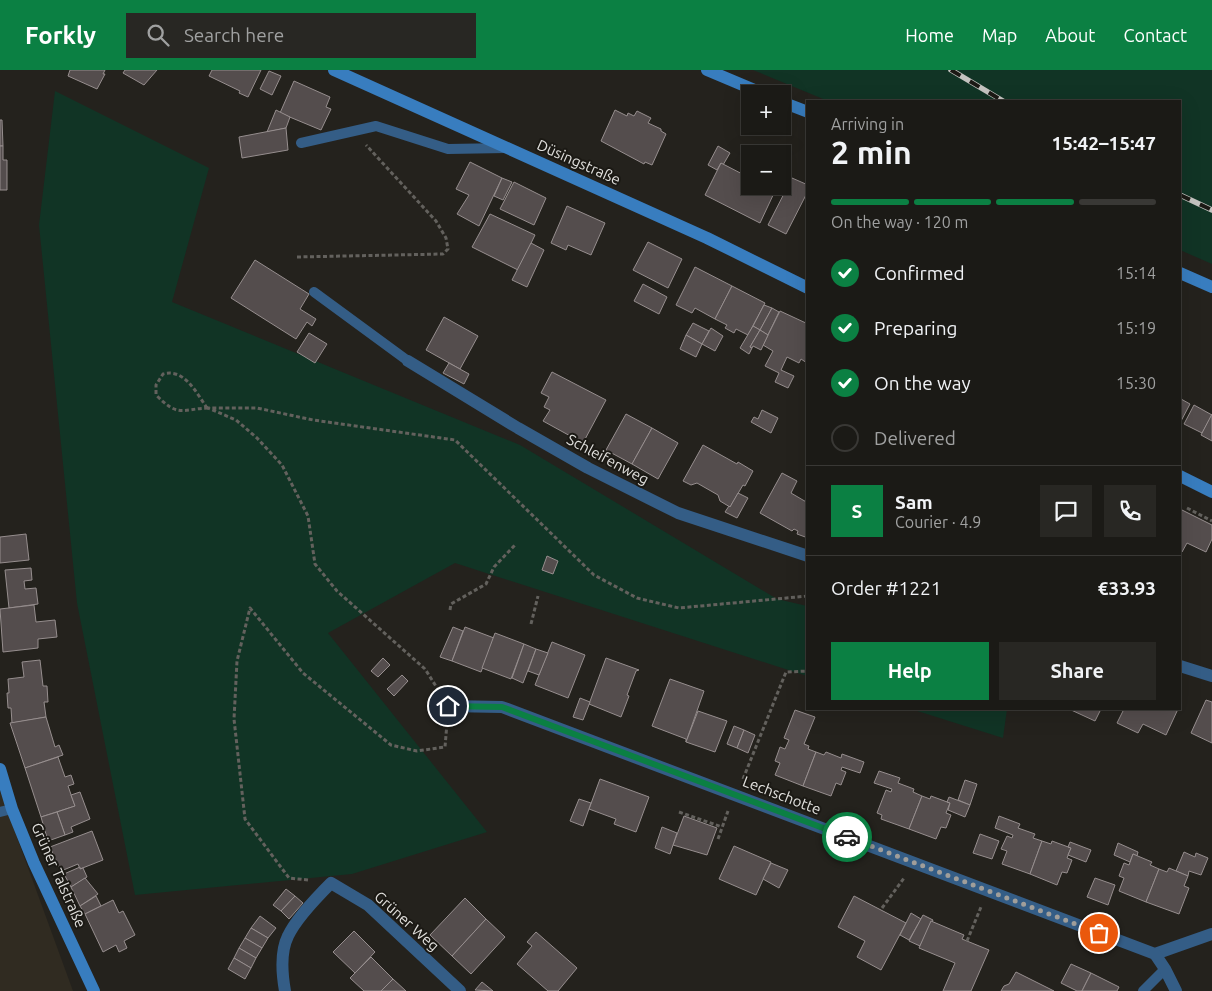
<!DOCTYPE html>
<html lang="en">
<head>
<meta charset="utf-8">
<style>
	body { margin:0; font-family:Ubuntu,sans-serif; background:#282723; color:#f1f3f6; height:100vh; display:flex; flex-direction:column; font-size:19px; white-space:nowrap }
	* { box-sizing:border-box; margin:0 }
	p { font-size:16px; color:#a0a1a1 }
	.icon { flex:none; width:28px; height:28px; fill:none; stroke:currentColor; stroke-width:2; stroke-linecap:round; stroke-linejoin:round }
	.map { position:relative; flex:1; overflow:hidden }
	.panel { position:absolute; left:806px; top:30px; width:375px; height:610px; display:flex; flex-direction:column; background:#1b1a16; border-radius:0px; box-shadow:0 5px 20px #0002,0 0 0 1px #393835 }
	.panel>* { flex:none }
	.controls { position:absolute; left:741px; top:15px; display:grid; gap:10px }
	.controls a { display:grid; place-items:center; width:50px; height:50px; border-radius:0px; background:#1b1a16; box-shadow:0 5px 20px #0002,0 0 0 1px #393835; font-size:25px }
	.pin { position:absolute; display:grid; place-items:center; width:42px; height:42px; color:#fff; margin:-21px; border:2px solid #fff; border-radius:50%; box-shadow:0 1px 5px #0007 }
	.courier { position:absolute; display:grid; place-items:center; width:50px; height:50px; margin:-25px; border:4px solid #0b8043; border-radius:50%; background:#fff; color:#222; box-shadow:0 1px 6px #0007 }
	.overview em { font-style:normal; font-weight:700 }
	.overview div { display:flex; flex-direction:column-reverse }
	.overview { display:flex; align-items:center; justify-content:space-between; height:85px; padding:0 25px }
	h1 { font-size:32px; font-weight:700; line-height:38px }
	.bar { display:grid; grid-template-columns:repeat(4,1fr); gap:8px 5px; align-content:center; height:60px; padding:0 25px }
	.bar i { height:6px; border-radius:4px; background:#393835 }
	.bar .selected { background:#0b8043 }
	.bar p { grid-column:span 4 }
	.line { display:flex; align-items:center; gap:12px; padding:0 25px; border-top:1px solid #393835 }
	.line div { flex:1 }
	.round { display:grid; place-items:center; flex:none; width:52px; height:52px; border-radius:0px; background:#282723 }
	ol { padding:0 25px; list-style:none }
	li { display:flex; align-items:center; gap:15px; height:55px }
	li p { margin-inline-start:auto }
	li .icon { padding:5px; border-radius:50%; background:#0b8043; color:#fff; stroke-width:4 }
	li:last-child { color:#a0a1a1 }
	li i { width:28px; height:28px; border:2px solid #393835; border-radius:50% }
	.action { display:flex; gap:10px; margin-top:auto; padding:10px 25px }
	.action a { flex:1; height:58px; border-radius:0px; background:#0b8043; color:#fff; font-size:20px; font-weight:700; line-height:58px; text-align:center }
	.action a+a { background:#282723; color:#f1f3f6 }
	header { display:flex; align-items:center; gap:30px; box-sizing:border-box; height:70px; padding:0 25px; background:#0b8043; color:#fff }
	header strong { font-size:24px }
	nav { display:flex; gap:28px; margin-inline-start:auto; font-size:18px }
	.search { width:350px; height:45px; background:#282723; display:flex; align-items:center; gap:12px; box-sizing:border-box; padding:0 18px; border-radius:0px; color:#a0a1a1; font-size:19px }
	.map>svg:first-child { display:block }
	.built { fill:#302b21 }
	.green { fill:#113425 }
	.building { fill:#544d4d; stroke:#968e8e }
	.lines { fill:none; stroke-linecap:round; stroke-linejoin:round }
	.path { stroke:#63615d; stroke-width:3; stroke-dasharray:4 2.5; stroke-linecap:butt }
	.lane { stroke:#345d86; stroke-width:10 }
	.street { stroke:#345d86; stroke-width:12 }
	.secondary { stroke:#387dbf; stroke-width:12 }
	.rail-casing { stroke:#c4c3c0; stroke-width:5.5 }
	.rail { stroke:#1b1914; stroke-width:4; stroke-dasharray:11; stroke-linecap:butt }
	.done { stroke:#a09e9a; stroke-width:5; stroke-dasharray:0 9 }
	.route { stroke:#0b8043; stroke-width:6 }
	.labels { text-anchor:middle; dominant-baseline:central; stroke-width:4; stroke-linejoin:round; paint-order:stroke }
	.street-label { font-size:15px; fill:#e2e1de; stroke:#1b1914 }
</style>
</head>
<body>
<header>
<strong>Forkly</strong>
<div class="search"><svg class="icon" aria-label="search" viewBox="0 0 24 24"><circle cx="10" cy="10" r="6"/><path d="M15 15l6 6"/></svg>Search here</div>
<nav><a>Home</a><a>Map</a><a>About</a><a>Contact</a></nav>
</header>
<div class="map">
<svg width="1212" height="921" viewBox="0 0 1212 921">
	<rect width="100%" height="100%" fill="#24221d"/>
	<!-- built -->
	<polygon class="built" points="0,721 73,921 0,921"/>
	<!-- green -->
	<g class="green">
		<polygon points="753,0 1212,0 1212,194 1180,180 1180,31 828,31"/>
		<polygon points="55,21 209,98 172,232 520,375 777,529 807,536 807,606 455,493 328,563 487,762 352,804 135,825 77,533 39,155"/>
		<polygon points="911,639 1007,639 1003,668"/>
	</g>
	<!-- building -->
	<g class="building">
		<polygon points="70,0 105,0 103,4 105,4 97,19 68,6"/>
		<polygon points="125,0 157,0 144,15 123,3"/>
		<polygon points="212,0 261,0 248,27 239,23 240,21 209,6"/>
		<polygon points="269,1 281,6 272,25 260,19"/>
		<polygon points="294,11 330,27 326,37 331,39 321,60 280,43"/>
		<polygon points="276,40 290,47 286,58 267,62"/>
		<polygon points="615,40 627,46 628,43 634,46 637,41 651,48 648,53 661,59 661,61 666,64 652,95 645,92 644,94 601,71"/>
		<polygon points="0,50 2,50 3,76 0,76"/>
		<polygon points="286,58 288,80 242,88 239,67"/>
		<polygon points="0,76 3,76 3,90 7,90 7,120 0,120"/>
		<polygon points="718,76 730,83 723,95 721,93 717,100 708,95"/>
		<polygon points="470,92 502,108 479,156 457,144 469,125 456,119"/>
		<polygon points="721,93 750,108 750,116 766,116 775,121 760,153 705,125"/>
		<polygon points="502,108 512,112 503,130 494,126"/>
		<polygon points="792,108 808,115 808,121 786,164 768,155"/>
		<polygon points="514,112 546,128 534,155 500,139"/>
		<polygon points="567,136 605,153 591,185 568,175 566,180 551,173"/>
		<polygon points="490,144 535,165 518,200 472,177"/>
		<polygon points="648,172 682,189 668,218 633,200"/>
		<polygon points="531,173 544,180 527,217 512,210"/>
		<polygon points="255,190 309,224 300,239 316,249 312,256 307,252 296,269 231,228"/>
		<polygon points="695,197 732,216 715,249 695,238 692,243 676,235"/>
		<polygon points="643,214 667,227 659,244 634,231"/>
		<polygon points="732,216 765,233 748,265 736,259 734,263 725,258 727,255 715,249"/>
		<polygon points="764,235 772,238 760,260 753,256"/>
		<polygon points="772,238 779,242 768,265 760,260"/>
		<polygon points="780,241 808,254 807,293 801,289 799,293 787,287 781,300 794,306 788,318 775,312 779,303 765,296 773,281 763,275"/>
		<polygon points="444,247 478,266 460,299 426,280"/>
		<polygon points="693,253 709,261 702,274 686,265"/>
		<polygon points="753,256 760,260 750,277 752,278 749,284 740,278"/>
		<polygon points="711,258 723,266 715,281 702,274"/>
		<polygon points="760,260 768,265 761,280 753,276 752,278 750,277"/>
		<polygon points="309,263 327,274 315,293 297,282"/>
		<polygon points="686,265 702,274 696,287 680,279"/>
		<polygon points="449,293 469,304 464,314 443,303"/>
		<polygon points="552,302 606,330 583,373 543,351 550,340 544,337 549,327 541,323"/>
		<polygon points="1181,329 1190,334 1180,353 1180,331"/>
		<polygon points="1194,335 1212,345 1202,363 1184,354"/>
		<polygon points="762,340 778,348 771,363 751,352 754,347 758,349"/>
		<polygon points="626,344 652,358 632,394 606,380"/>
		<polygon points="1212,344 1212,371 1201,365"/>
		<polygon points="652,358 678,373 658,409 632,394"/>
		<polygon points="703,375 737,394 738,392 753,401 745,416 743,415 730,437 720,431 718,425 697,413 691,415 683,411"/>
		<polygon points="782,403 797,411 791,423 808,433 808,468 797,464 798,461 794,459 792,461 760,443"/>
		<polygon points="738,423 748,428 737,448 725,442 729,436 730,437"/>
		<polygon points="1180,439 1212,455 1212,469 1206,482 1187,473 1182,482 1180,481"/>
		<polygon points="26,464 29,490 0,493 0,467"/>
		<polygon points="547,486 558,491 553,504 542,500"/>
		<polygon points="31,498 32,510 24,511 25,519 36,518 38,534 9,538 5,500"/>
		<polygon points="34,535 36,552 55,550 57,567 38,569 38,578 3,582 0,539"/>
		<polygon points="453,557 463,561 452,591 440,587"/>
		<polygon points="465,557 494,568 481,602 452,591"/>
		<polygon points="495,563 524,574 511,609 482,598"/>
		<polygon points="552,572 585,585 568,628 535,615"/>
		<polygon points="524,574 536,579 523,613 512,608"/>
		<polygon points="536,579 548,583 539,605 528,601"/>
		<polygon points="383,588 390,595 378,607 371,601"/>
		<polygon points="606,588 639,600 636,601 627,625 629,626 621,647 589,634"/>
		<polygon points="40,590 43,616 47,616 48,632 44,632 46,647 12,653 11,638 8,638 7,623 9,623 8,609 24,607 22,592"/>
		<polygon points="402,605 408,611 394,626 387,619"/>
		<polygon points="670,609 704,621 686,672 686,669 652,656"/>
		<polygon points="580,628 590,632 583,650 573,647"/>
		<polygon points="1206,630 1212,632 1212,673 1191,663"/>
		<polygon points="1069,639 1101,639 1095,651"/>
		<polygon points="1124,639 1178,639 1166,665 1143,654 1138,663 1117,653"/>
		<polygon points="795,640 815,647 804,674 809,676 808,679 816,682 803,716 775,705 780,693 775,691 780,677 785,679 789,670 784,668"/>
		<polygon points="698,641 727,651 715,682 686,672"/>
		<polygon points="46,647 55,677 59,675 63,685 25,698 10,653"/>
		<polygon points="734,656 744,660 737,678 727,674"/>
		<polygon points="744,660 755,665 748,683 737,678"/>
		<polygon points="816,682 824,685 826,682 841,688 842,684 864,692 860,703 842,697 841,700 846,702 841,715 836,713 831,726 803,716"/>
		<polygon points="58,687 65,707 71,705 74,714 68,716 75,736 41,747 25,698"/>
		<polygon points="879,701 900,708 898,713 914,719 913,722 922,726 909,759 881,749 882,745 877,743 886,720 891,722 892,719 874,713"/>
		<polygon points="600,709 649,727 636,762 614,754 616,749 589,739"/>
		<polygon points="965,710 977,714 970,735 958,730"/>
		<polygon points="80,722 90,749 71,757 73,762 65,765 57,742 75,736 71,725"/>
		<polygon points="922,726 930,729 931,726 950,733 946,743 951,745 946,758 941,757 936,769 909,759"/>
		<polygon points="949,727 970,735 965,747 948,740 950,733 947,732"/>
		<polygon points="579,729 591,733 583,756 570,751"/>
		<polygon points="57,742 65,765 48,771 41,747"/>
		<polygon points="684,746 717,758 707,785 673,775"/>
		<polygon points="999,746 1020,754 1018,758 1035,764 1033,768 1042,771 1030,804 1002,794 1007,781 1001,779 1007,766 1012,768 1013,765 995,758"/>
		<polygon points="662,757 677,763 670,784 655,778"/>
		<polygon points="92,761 103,790 80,799 78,794 61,801 50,777"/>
		<polygon points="980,764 999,771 992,789 973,783"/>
		<polygon points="1042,771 1051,774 1052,771 1071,778 1067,788 1072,790 1067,803 1062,802 1057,815 1030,804"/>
		<polygon points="1070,772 1091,780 1086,792 1068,785 1071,778 1068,777"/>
		<polygon points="1118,773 1138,782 1137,786 1133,784 1130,792 1114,785"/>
		<polygon points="734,776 771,792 756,825 719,809"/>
		<polygon points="1184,782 1195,787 1196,783 1208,788 1201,805 1189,801 1188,806 1176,801"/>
		<polygon points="1133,784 1152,792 1150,795 1159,799 1146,832 1119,821 1124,808 1119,806 1124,793 1129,795"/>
		<polygon points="771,793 788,800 779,818 763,809"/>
		<polygon points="80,797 80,799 83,798 87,807 71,817 64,804"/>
		<polygon points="1169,798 1188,806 1184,816 1189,818 1179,844 1146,832 1159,799 1167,802"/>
		<polygon points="85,808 98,824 80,836 71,817"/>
		<polygon points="1095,808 1115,815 1108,835 1087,827"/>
		<polygon points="286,819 295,826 281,841 273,835"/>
		<polygon points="96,826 101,836 85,844 80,836"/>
		<polygon points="295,826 303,833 289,849 281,841"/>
		<polygon points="854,826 906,853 881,900 857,887 865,871 838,857"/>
		<polygon points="465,828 486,849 452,886 430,865"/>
		<polygon points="113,830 119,843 123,841 135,865 124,871 127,878 119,882 116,875 103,882 85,844"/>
		<polygon points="911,843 921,849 909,870 900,865"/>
		<polygon points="923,845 933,850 920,876 909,871"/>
		<polygon points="260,846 276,858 268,868 251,858"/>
		<polygon points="486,849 505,867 471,904 452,886"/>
		<polygon points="931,851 964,865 962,869 989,880 971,921 943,921 955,893 919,878"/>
		<polygon points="251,858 268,868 262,878 245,868"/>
		<polygon points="354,861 375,882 355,903 333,882"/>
		<polygon points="536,862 577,898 558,921 548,921 517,894 532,876 527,872"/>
		<polygon points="245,868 262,878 256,888 239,878"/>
		<polygon points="239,878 256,888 251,898 234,888"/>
		<polygon points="371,887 393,909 381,921 364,921 350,908"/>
		<polygon points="234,888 251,898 245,909 228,899"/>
		<polygon points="1071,894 1091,903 1082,921 1077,921 1061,913"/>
		<polygon points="1016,902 1054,921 1001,921 1004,916 1009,914"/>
		<polygon points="1091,903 1119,917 1117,921 1082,921"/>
		<polygon points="393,909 406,921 381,921"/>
		<polygon points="482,912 493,921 475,920"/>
	</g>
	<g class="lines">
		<!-- path -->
		<g class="path">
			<polyline points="297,187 443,184 448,179 446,168 436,151 366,75"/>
			<path d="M207,338C196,322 184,298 163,304L156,315V325C179,348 181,339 208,338"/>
			<polyline points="1187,438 1212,451"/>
			<polyline points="450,540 451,534 486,514 494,497 515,475"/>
			<polyline points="531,554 538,526"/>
			<polyline points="439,621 425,599 337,521 315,494 308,446 282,395 257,368 236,350 208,338 257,338 313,350 455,370 594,505 637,528 679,538 808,526"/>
			<polyline points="743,709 786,602 808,601"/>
			<polyline points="679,742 722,757"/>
			<polyline points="718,769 728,741"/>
			<polyline points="308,810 289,808 245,749 234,649 237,591 250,538 303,603 391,675 417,681 445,677 447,653"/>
			<polyline points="882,838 904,808"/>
			<polyline points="967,871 981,837"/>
		</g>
		<!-- lane -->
		<g class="lane">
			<polyline points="301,73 376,56 448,79 506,78"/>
			<polyline points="314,222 408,291"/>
			<polyline points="0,742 12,739"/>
			<polyline points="1143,921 1165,899"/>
		</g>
		<!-- street -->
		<g class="street">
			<polyline points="408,291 518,358 588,398 678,443 808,486"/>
			<polyline points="1180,596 1212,606"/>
			<polyline points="448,636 502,637 1155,884 1212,864"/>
			<polyline points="1155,884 1165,899 1176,921"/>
			<path d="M285,921C282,904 280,882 288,866C296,849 317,827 331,813L368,835L460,921"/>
		</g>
		<!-- secondary -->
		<g class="secondary">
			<polyline points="334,0 707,168 808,218"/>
			<polyline points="707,0 764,24"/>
			<polyline points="782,32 808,42"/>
			<polyline points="1180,203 1212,217"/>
			<polyline points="1180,406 1212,422"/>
			<polyline points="0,699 12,739 34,793 94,921"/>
		</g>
		<defs>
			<g id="rail">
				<polyline points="951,0 1003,31"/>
				<polyline points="1180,125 1212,140"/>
			</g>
		</defs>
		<!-- rail casing -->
		<use href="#rail" class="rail-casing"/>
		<!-- rail -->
		<use href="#rail" class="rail"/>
	</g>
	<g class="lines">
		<!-- done -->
		<polyline class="done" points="847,767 1099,863"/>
		<!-- route -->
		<polyline class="route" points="448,636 502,637 847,767"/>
	</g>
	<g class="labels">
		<!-- street labels -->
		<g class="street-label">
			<text transform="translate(579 92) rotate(24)">Düsingstraße</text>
			<text transform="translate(608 389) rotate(28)">Schleifenweg</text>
			<text transform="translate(782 725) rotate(21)">Lechschotte</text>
			<text transform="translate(59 805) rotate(66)">Grüner Talstraße</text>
			<text transform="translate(407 851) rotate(42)">Grüner Weg</text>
		</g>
	</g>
</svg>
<div class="controls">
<a>+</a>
<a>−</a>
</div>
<div class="pin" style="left:1099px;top:863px;background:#ea580c"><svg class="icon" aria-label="bag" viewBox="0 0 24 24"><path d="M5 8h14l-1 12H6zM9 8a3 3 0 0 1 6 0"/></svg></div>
<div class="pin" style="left:448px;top:636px;background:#1f2937"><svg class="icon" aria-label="home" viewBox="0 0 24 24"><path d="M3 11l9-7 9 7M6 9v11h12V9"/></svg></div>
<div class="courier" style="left:847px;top:767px"><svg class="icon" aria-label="car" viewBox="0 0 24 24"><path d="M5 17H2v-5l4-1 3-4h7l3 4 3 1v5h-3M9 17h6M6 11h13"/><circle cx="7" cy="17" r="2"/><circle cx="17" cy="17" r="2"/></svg></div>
<section class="panel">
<div class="overview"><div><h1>2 min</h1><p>Arriving in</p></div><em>15:42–15:47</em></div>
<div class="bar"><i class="selected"></i><i class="selected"></i><i class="selected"></i><i></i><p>On the way · 120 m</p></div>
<ol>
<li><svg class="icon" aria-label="check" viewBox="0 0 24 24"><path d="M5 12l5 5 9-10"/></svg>Confirmed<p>15:14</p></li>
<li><svg class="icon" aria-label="check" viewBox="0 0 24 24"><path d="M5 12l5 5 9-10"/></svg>Preparing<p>15:19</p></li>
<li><svg class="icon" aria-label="check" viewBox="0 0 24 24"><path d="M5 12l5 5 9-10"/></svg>On the way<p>15:30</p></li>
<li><i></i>Delivered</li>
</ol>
<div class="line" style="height:90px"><b class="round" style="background:#0b8043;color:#fff">S</b><div><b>Sam</b><p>Courier · 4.9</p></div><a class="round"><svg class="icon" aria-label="chat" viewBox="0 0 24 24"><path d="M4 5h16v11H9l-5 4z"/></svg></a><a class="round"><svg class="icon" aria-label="phone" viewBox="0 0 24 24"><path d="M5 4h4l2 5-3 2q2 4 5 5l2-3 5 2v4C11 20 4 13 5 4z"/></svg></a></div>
<div class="line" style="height:65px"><div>Order #1221</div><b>€33.93</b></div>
<div class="action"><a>Help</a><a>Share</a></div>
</section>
</div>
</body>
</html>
